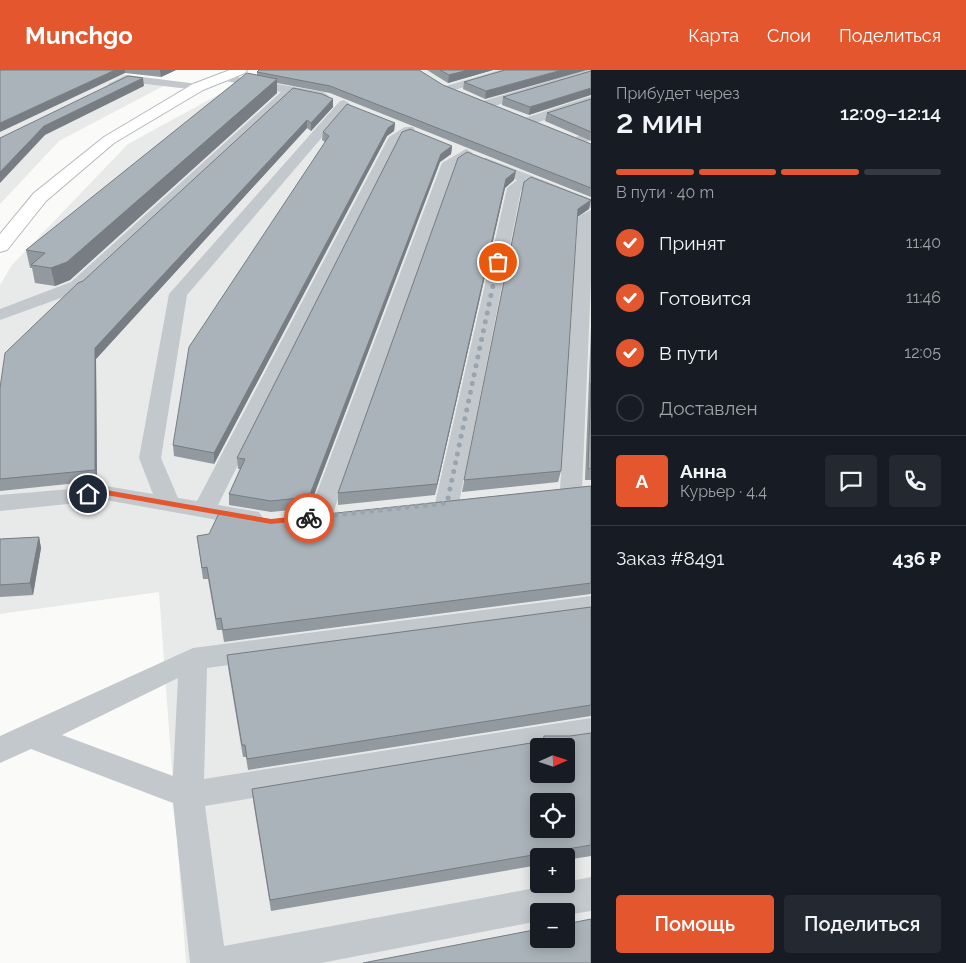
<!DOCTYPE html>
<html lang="ru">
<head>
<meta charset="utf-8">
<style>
	body { margin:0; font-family:Raleway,sans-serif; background:#242831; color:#f1f3f6; height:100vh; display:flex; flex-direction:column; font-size:19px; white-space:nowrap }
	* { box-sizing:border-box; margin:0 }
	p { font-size:16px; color:#9ea1a6 }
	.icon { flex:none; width:28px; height:28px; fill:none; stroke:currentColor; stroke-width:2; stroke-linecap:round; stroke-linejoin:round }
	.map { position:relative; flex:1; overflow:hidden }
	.sheet { display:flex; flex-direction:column; background:#171b24; width:375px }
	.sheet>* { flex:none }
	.needle { width:32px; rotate:87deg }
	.tools { position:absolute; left:530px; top:668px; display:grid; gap:10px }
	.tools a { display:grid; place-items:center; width:45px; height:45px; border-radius:5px; background:#171b24; box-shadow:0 2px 12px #0003; font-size:25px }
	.pin { position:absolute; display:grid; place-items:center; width:42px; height:42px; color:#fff; margin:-21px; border:2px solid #fff; border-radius:50%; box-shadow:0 1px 5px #0007 }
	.courier { position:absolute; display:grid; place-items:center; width:50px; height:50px; margin:-25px; border:4px solid #e4572e; border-radius:50%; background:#fff; color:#222; box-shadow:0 1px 6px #0007 }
	.head em { font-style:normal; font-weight:600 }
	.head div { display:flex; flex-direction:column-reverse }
	.head { display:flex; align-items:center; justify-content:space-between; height:85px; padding:0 25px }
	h1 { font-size:32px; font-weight:600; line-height:38px }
	.bar { display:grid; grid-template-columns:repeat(4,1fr); gap:8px 5px; align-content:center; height:60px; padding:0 25px }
	.bar i { height:6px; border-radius:4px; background:#363941 }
	.bar .current { background:#e4572e }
	.bar p { grid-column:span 4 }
	.line { display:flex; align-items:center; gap:12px; padding:0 25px; border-top:1px solid #363941 }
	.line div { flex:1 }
	.round { display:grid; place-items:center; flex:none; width:52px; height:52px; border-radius:5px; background:#242831 }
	ol { padding:0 25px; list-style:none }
	li { display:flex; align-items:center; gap:15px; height:55px }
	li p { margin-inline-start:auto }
	li .icon { padding:5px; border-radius:50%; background:#e4572e; color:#fff; stroke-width:4 }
	li:last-child { color:#9ea1a6 }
	li i { width:28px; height:28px; border:2px solid #363941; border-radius:50% }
	.action { display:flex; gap:10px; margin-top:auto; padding:10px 25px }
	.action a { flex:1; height:58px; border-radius:5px; background:#e4572e; color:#fff; font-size:20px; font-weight:600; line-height:58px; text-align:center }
	.action a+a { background:#242831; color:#f1f3f6 }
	header { display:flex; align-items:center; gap:30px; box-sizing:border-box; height:70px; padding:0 25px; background:#e4572e; color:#fff }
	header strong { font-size:24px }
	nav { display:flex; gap:28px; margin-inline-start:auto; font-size:18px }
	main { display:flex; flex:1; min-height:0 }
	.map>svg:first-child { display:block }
	.built { fill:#e8e9e9; fill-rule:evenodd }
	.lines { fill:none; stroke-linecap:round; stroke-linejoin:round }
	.secondary-casing { stroke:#b3babf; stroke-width:2 }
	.lane { fill:#c3c8cc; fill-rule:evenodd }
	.secondary { fill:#fff; fill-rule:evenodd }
	.wall { fill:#929a9f }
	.shaded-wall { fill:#777d82 }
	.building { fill:#aab3b9; stroke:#777d82; fill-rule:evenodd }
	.route { fill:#e4572e }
	.done { stroke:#99a4ac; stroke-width:5; stroke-dasharray:0 9 }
</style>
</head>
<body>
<header>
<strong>Munchgo</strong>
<nav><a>Карта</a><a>Слои</a><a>Поделиться</a></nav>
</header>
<main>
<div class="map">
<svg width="591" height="893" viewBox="0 0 591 893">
	<rect width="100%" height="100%" fill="#fafaf8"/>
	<!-- built -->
	<g class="built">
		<polygon points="100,0 171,12 59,71 0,134 0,45"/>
		<path d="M278,0H591V893H186L159,522L0,544V215L12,195L128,74L225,21ZM539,676H566V704H539ZM539,731H566V759H539ZM539,786H566V814H539ZM539,841H566V869H539Z"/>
	</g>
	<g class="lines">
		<defs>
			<polygon id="secondary" points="230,0 247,0 245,3 203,20 114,73 46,131 7,180 0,182 0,164 34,123 104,67 193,14"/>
		</defs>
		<!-- secondary casing -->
		<use href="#secondary" class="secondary-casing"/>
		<!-- lane -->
		<g class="lane">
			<polygon points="500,0 517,0 516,2 451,21 447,22 441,19 443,17"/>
			<polygon points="586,0 591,0 591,6 488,38 484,39 478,35 480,32"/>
			<polygon points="220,4 323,22 329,26 323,30 293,24 83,220 0,250 0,239 71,212 281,22 216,9 214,7"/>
			<polygon points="126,5 198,14 204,17 198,20 128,12 114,17 108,14"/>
			<polygon points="591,26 591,34 533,54 529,55 523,51 525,48"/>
			<polygon points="344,30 350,34 348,37 187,225 161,388 178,428 197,431 389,67 405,57 413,57 415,60 400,69 218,435 259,442 263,448 259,454 251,456 106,430 0,441 0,425 106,416 153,424 139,388 169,224 340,31"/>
			<polygon points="591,62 591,70 575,76 569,72 570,69"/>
			<polygon points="466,79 473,83 455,95 332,446 328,452 320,454 312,452 308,446 442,93"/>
			<polygon points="486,88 591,129 591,138 529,114 521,120 459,433 455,438 447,441 439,438 435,433 507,118 517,110 481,95 479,92 481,89"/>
			<polygon points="591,140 591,211 582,420 579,425 571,427 563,425 560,420 578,148 581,145"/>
			<path d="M591,526V546L207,598L204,709L591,648V672L566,676H539V681L205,736L224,876L557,814H566V812L591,807V841L566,845V841H539V851L321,893H190L173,733L31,679L0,693V666L193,578ZM178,608L173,706L62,665Z"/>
		</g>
		<!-- secondary -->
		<use href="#secondary" class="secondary"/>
	</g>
	<!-- wall -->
	<g class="wall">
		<polygon points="0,0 176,0 161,7 125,3"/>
		<polygon points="427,0 493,0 448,13"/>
		<polygon points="505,0 485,29 463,19 464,12"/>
		<polygon points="591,1 529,45 502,35 503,27"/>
		<polygon points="257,2 443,15 591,74 591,127 330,23 277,13 277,23 70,210 55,216 35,213 32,198 30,198 26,180 257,5"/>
		<polygon points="333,29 333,37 311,61 307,58 96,289 97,411 0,421 0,318 83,211"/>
		<polygon points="591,29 591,71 545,51 547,43"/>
		<polygon points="395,53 394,61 387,66 214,394 174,386 173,375 325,72 322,70 323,62"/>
		<polygon points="402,62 452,76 451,84 440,92 309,438 271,442 229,435 229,424 240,399 238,399 237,388"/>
		<polygon points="458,88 514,110 505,118 435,425 338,435 338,423"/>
		<polygon points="524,112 589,139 577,147 561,401 558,412 462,422"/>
		<polygon points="591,258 591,410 585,410"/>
		<polygon points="591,416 591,524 224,572 222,560 217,560 208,509 203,509 197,466 209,464 271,450"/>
		<polygon points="39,467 41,478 33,525 0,527 0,469"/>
		<polygon points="591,537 591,646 248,700 246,687 243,687 228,597 227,585"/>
		<polygon points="591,663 591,786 566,790 566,786 539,786 539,795 271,841 253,730 252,719"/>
	</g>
	<!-- shaded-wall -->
	<g class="shaded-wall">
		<polygon points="115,0 125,0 125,3 0,62 0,53"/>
		<polygon points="160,0 176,0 161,7"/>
		<polygon points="468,0 493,0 448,13 449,5"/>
		<polygon points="562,0 587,0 485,29 486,21"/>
		<polygon points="143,8 144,16 45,65 0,113 0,102 44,56"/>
		<polygon points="277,9 277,23 70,210 55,216 51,198"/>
		<polygon points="591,18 591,25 529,45 530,37"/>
		<polygon points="333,29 333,37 311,61 311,53"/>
		<polygon points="307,50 307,58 96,289 97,411 95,400 95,278"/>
		<polygon points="395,53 394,61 387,66 214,394 214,383 388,58"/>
		<polygon points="452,76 451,84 440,92 309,438 309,427 441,84"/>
		<polygon points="516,101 514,110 505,118 435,425 437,414 506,109"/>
		<polygon points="591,130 589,139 576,148 578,139"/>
		<polygon points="39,467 41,478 33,525 30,513"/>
	</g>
	<!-- building -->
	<g class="building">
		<polygon points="0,0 115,0 0,53"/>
		<polygon points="259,0 419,0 443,15 591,74 591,118 330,16 257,2"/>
		<polygon points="440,0 468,0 449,5"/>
		<polygon points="505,0 562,0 486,21 464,12"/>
		<polygon points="591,1 591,18 530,37 503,27"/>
		<polygon points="247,3 277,9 67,192 51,198 31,195 45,183 26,180"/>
		<polygon points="128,6 143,8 44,56 0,102 0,68"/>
		<polygon points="293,18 322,24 333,29 311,53 307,50 95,278 95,400 0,409 0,318 5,283 78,213 83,211"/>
		<polygon points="591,29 591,62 547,43"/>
		<polygon points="347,34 395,53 388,58 214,383 173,375 189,277 329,66 323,62"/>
		<polygon points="410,59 452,76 441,84 309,427 271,431 229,424 245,389 237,388 402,62"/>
		<polygon points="467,82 516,101 506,109 437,414 338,423 458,88"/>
		<polygon points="531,107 591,130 578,139 561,401 464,410 524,112"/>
		<polygon points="591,313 591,398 588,399"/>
		<polygon points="591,416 591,513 223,560 221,548 216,549 207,497 202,498 197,466 209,464 220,441 271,450"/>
		<polygon points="39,467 30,513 0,515 0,469"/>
		<polygon points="591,537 591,635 247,689 245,675 242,675 227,585"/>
		<path d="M591,663V775L270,830L252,719L543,671L544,666H570ZM539,676H566V704H539ZM539,731H566V759H539Z"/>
		<polygon points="591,849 591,893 363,893 539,859 539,869 566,869 566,854"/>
	</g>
	<!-- route -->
	<polygon class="route" points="106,420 271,449 309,445 313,448 309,450 271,454 106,425 88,427 84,424 88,422"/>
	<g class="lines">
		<!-- done -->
		<polyline class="done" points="309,448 447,433 498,192"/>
	</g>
</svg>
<div class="tools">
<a><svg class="needle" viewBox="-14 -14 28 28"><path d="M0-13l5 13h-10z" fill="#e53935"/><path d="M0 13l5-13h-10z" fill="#9ea1a6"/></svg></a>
<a><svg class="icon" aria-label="locate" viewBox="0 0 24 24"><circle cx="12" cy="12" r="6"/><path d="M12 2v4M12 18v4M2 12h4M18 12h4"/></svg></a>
<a>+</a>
<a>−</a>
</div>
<div class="pin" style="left:498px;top:192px;background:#ea580c"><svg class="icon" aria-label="bag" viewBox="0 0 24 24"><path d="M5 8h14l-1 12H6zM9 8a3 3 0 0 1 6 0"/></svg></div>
<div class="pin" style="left:88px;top:424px;background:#1f2937"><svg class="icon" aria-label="home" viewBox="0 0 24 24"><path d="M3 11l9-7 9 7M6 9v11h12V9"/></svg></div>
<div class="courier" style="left:309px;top:448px"><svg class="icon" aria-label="bike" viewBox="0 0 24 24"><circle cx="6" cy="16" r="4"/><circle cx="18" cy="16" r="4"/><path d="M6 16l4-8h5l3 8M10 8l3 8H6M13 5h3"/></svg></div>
</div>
<section class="sheet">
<div class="head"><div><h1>2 мин</h1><p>Прибудет через</p></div><em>12:09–12:14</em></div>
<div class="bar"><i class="current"></i><i class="current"></i><i class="current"></i><i></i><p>В пути · 40 m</p></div>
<ol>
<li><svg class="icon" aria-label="check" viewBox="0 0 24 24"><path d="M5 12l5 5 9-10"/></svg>Принят<p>11:40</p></li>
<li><svg class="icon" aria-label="check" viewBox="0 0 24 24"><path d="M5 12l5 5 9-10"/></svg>Готовится<p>11:46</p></li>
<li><svg class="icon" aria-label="check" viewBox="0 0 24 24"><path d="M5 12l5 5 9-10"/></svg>В пути<p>12:05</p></li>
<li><i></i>Доставлен</li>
</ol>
<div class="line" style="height:90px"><b class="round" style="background:#e4572e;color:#fff">А</b><div><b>Анна</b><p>Курьер · 4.4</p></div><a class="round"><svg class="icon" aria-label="chat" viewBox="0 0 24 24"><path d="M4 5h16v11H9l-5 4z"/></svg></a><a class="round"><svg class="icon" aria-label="phone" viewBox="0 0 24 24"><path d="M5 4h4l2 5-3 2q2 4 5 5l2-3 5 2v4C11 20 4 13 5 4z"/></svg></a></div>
<div class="line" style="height:65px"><div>Заказ #8491</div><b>436 ₽</b></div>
<div class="action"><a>Помощь</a><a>Поделиться</a></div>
</section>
</main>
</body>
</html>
